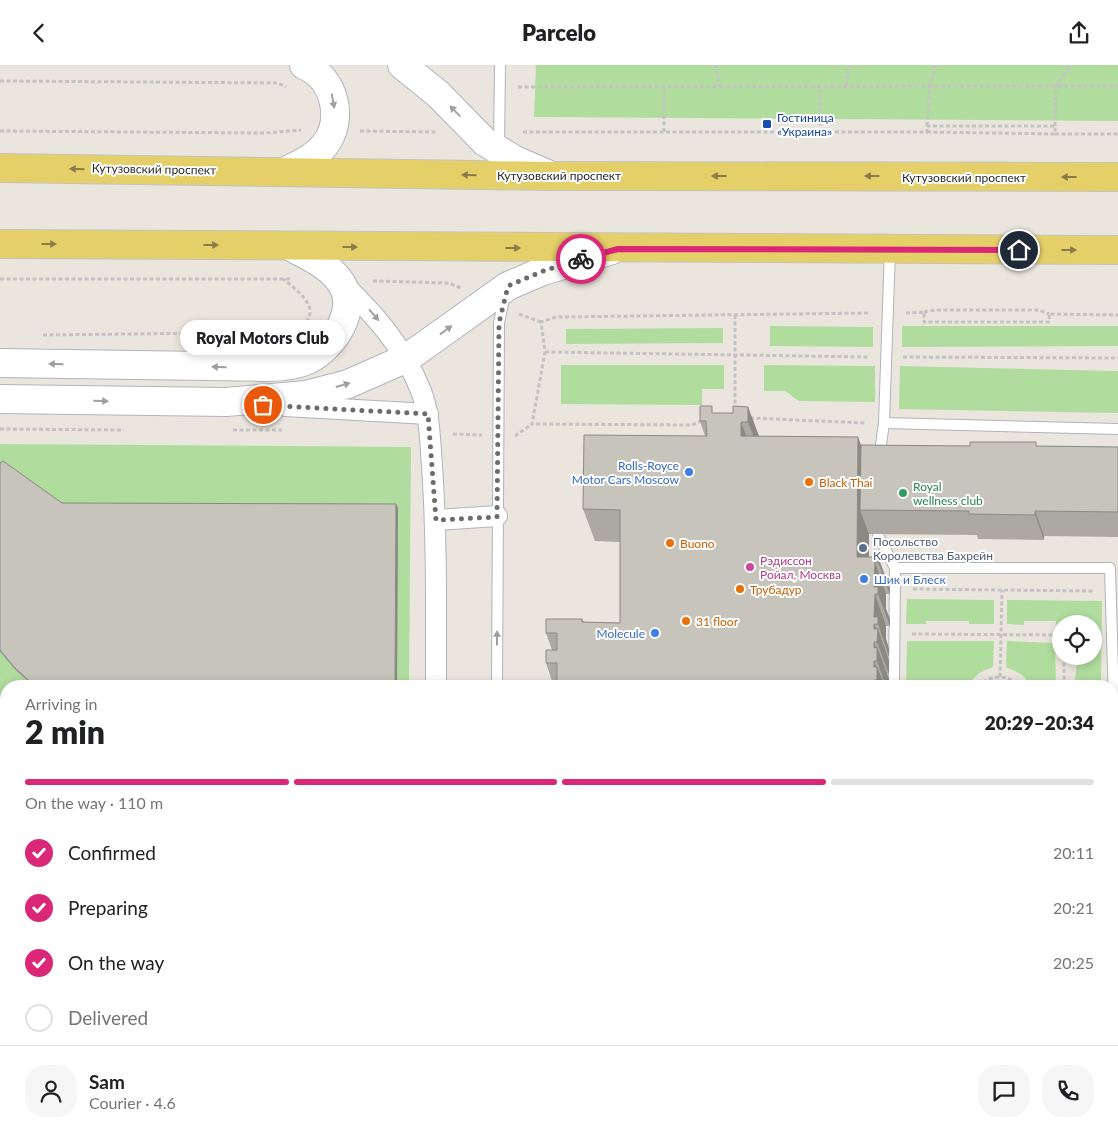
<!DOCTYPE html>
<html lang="en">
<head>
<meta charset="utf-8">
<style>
	body { margin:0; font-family:Lato,sans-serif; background:#f6f6f6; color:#202124; height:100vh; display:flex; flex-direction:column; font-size:19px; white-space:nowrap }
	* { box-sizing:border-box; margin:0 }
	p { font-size:16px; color:#757577 }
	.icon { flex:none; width:28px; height:28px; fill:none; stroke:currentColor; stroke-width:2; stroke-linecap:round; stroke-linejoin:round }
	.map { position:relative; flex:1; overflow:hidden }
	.panel { position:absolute; left:0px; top:615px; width:1119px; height:466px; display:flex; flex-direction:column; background:#fff; border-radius:20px 20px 0 0; box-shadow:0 2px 8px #0003 }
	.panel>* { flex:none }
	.controls { position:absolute; left:1052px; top:550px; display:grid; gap:10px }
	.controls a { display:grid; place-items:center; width:50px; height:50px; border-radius:50%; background:#fff; box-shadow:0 2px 8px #0003; font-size:25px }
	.pin { position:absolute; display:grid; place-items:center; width:42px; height:42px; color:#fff; margin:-21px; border:2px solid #fff; border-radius:50%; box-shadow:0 1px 5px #0007 }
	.courier { position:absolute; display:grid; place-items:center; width:50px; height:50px; margin:-25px; border:4px solid #db2777; border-radius:50%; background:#fff; color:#222; box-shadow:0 1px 6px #0007 }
	.bubble { position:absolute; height:35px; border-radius:18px; background:#fff; box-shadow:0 2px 8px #0003; font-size:16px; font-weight:800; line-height:35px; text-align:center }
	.summary em { font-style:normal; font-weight:800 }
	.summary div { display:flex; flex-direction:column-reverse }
	.summary { display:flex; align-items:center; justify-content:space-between; height:85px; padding:0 25px }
	h1 { font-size:32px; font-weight:800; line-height:38px }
	.bar { display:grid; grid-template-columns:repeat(4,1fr); gap:8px 5px; align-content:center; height:60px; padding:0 25px }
	.bar i { height:6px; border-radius:4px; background:#e0e0e0 }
	.bar .active { background:#db2777 }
	.bar p { grid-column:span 4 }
	.line { display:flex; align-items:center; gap:12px; padding:0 25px; border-top:1px solid #e0e0e0 }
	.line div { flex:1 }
	.round { display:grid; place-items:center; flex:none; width:52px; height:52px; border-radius:20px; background:#f6f6f6 }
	ol { padding:0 25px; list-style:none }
	li { display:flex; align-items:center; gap:15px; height:55px }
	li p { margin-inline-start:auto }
	li .icon { padding:5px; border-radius:50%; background:#db2777; color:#fff; stroke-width:4 }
	li:last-child { color:#757577 }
	li i { width:28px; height:28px; border:2px solid #e0e0e0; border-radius:50% }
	header { display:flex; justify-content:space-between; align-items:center; height:65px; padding:0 25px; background:#fff; font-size:22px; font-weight:800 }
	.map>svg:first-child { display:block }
	.green { fill:#b0dd9e }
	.water { fill:#79c2e5 }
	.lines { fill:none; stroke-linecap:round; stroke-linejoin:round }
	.lane-casing { stroke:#b1b3bd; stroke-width:12 }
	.street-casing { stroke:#b1b3bd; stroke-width:22 }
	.secondary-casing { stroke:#b1b3bd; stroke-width:30 }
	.primary-casing { stroke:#c3c3c3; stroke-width:30 }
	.path { stroke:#c3c3c3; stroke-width:3; stroke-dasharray:4 2.5; stroke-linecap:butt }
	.lane { stroke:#fff; stroke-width:10 }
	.street { stroke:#fff; stroke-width:20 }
	.secondary { stroke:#fff; stroke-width:28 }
	.primary { stroke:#e5cf69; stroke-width:28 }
	.wall { fill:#aba9a2 }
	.shaded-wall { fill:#8b8984 }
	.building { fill:#c7c4bc; stroke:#8b8984 }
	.oneway { fill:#9f9f9f }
	.oneway2 { fill:#887c4a }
	.done { stroke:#6e6c69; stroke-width:5; stroke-dasharray:0 9 }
	.route { stroke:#db2777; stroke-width:6 }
	.transit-dot { fill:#1a4fb4; stroke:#fff; stroke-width:2 }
	.shop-dot { fill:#3f7fe0; stroke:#fff; stroke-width:2 }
	.food-dot { fill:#e8710a; stroke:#fff; stroke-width:2 }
	.leisure-dot { fill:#2e9e5b; stroke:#fff; stroke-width:2 }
	.service-dot { fill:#5c6f8a; stroke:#fff; stroke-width:2 }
	.hotel-dot { fill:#d1479c; stroke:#fff; stroke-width:2 }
	.labels { text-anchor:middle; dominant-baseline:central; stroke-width:4; stroke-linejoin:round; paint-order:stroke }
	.transit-label { font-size:12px; fill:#164399; stroke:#fff; text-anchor:start }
	.street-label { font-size:12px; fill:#2a2a2a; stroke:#fff }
	.shop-label { font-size:12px; fill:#366cbe; stroke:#fff; text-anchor:end }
	.food-label { font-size:12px; fill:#c56008; stroke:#fff; text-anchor:start }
	.leisure-label { font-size:12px; fill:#27864d; stroke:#fff; text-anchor:start }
	.service-label { font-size:12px; fill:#4e5e75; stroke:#fff; text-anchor:start }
	.hotel-label { font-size:12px; fill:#b23c85; stroke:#fff; text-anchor:start }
</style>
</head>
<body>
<header><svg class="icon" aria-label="back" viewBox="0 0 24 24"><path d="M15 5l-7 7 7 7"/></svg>Parcelo<svg class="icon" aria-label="share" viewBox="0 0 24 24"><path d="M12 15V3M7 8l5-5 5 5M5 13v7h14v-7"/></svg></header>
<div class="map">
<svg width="1118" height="1081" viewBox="0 0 1118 1081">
	<rect width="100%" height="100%" fill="#ebe6dd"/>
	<!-- green -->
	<g class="green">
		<polygon points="536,0 1118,0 1118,56 534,52"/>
		<polygon points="770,261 873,262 873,282 770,281"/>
		<polygon points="902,261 1118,261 1118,281 902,282"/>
		<polygon points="723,263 723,278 566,279 566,264"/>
		<polygon points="561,300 724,300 724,324 702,324 702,340 561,339"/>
		<polygon points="764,300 875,301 875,337 799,336 785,326 764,326"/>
		<polygon points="900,301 1118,306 1118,348 899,344"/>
		<polygon points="0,379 411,382 409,621 6,621 6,654 0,648"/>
		<polygon points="907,534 994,535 994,559 969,559 969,556 926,556 926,559 906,559"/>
		<polygon points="1007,535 1102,536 1101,621 1074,621 1078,591 1094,591 1094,559 1056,560 1056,556 1024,556 1024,560 1007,559"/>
		<polygon points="907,576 994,576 993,602 979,608 966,621 906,621"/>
		<polygon points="1007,576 1055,578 1056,621 1033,621 1021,609 1006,602"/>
		<polygon points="1113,998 1118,998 1118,1081 575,1081 564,1075 1112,1075"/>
	</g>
	<!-- water -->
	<polygon class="water" points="0,824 6,829 6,1075 355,1075 365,1081 0,1081"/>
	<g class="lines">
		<defs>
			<g id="lane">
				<polyline points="499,82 500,0"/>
				<polyline points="884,358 1118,364"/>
				<polyline points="879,394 884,358 890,184"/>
				<polyline points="878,470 895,503 1110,503 1114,640 1118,640"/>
				<polyline points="497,621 499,258 505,229"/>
				<polyline points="894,621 895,503"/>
				<polyline points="1112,780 1114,640"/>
				<polyline points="1112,952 1118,952"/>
				<polyline points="1112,981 1118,981"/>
			</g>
			<g id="street">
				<path d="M341,217C374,249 404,282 421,326C430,349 430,376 432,401C437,474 436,548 436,621"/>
				<polyline points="285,341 428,349"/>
				<polyline points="436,455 497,451"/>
			</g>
			<g id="secondary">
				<polyline points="402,0 438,29 485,77 515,95 552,111"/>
				<path d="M286,106C300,99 314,93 324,81C345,55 335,13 304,0"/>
				<path d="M0,298L267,302C282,302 295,301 308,295C334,282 361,242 339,215C327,199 306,190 289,181"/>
				<polyline points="0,334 226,337 306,330 348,319 407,293 508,221 543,206 612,185"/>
				<polyline points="0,722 6,728"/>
				<polyline points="470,1075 480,1081"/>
			</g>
			<g id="primary">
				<polyline points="0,103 552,111 1118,112"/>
				<polyline points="0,179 1118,185"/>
			</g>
		</defs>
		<!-- lane casing -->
		<use href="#lane" class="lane-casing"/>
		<!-- street casing -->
		<use href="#street" class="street-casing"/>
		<!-- secondary casing -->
		<use href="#secondary" class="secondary-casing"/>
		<!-- primary casing -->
		<use href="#primary" class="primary-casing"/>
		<!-- path -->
		<g class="path">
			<polyline points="715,0 720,22"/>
			<polyline points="0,16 278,18 286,22"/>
			<polyline points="846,21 849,0"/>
			<polyline points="518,22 1118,21"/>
			<polyline points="927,61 930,21 936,0"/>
			<polyline points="1055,61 1056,21 1071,0"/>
			<polyline points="0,66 265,68 301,65"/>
			<polyline points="360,66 437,67"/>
			<polyline points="523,67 927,67 927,61 1055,61 1055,69 1118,69"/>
			<polyline points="664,67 664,21"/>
			<polyline points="820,67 820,21"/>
			<polyline points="927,67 1055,69"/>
			<polyline points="0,214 292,214"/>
			<polyline points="373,216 449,218 461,223"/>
			<polyline points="924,247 935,245 1039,245 1049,249"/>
			<polyline points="906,248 924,247 924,257 1049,257 1049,249 1118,250"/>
			<polyline points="519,249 541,257"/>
			<path d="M43,270L292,267C327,249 304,230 283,214"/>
			<polyline points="545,287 869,292"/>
			<polyline points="903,292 1118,293"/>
			<polyline points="735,345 735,248"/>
			<polyline points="750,353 866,358"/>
			<polyline points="702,356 692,360 532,359 545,287 541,257 556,252 870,248"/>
			<polyline points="0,364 124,365"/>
			<polyline points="233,365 282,365"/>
			<polyline points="453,369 482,370"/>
			<polyline points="515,371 532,359"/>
			<polyline points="913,524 1094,526"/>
			<polyline points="912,569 1061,570"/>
			<polyline points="1000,612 1002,525"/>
			<path d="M978,621C991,609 1007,609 1020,621"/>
			<polyline points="1064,621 1064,591"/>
			<polyline points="0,669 6,676"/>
			<polyline points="0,802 6,808"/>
			<polyline points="1112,895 1118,895"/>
			<polyline points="1112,1049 1118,1049"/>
			<polyline points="369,1075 379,1081"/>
			<polyline points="547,1075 558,1081"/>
			<polyline points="654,1075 655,1081"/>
			<polyline points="964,1081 965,1075"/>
		</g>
		<!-- lane -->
		<use href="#lane" class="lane"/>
		<!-- street -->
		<use href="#street" class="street"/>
		<!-- secondary -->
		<use href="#secondary" class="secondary"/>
		<!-- primary -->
		<use href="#primary" class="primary"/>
	</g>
	<!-- wall -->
	<g class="wall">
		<polygon points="748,342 759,371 861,380 1118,382 1118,472 1044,471 1044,475 978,474 977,470 869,469 869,492 878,492 890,524 890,529 886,529 886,544 890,554 890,561 886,561 886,574 889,584 889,591 888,591 889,596 889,609 887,609 889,614 889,621 545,621 552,616 546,598 552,585 546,568 582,554 584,557 620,558 620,477 595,476 583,444 705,371 700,356 714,348 733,348"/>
		<polygon points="0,398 62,438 396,439 398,443 397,621 33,621 16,606 0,587"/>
		<rect x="1112" y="788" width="6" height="90"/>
	</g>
	<!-- shaded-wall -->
	<g class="shaded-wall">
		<polygon points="748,342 760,374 760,389 748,357"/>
		<polygon points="741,357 753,389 741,371"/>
		<polygon points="858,372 870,404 860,445 869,469 869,524 857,492"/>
		<polygon points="396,439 398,443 397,621 395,621"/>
		<polygon points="1035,446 1044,471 1044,475 1035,450"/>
		<polygon points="878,492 890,524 890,529 878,497"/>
		<polygon points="875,497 886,529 886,544 890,554 890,561 878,529 874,522"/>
		<polygon points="875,529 886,561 886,574 889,584 889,591 878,559 874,552"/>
		<polygon points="874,559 878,568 878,564 889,596 889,609 877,577 874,564"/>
		<polygon points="874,577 877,587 877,582 889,614 889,621 886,621 877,596 874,583"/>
		<polygon points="874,596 877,606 877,602 885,621 879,621 874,602"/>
	</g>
	<!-- building -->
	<g class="building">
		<polygon points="700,341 712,341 712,348 733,348 733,341 748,342 748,357 741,357 741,371 858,372 857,492 878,492 878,497 875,497 874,522 878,522 878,529 875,529 874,552 878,552 878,559 874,559 874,564 878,564 877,577 874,577 874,583 877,582 877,596 874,596 874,602 877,602 877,615 874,615 874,621 545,621 545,616 557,616 557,598 546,598 546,585 557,585 557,568 546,568 546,554 582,554 582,557 620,558 620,445 583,444 584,370 707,371 706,356 700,356"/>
		<polygon points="970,377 1036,377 1036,381 1118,382 1118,447 1035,446 1035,450 969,449 969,446 860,445 861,380 970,381"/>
		<polygon points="3,396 62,438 396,439 395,621 35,621 14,602 0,585 0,398"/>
		<polygon points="996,617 1004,620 1005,621 989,621"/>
		<rect x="1112" y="788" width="6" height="65"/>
	</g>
	<!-- one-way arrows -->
	<defs><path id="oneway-solid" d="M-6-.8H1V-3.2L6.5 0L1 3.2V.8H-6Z" transform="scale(1.25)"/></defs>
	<g class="oneway">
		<use href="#oneway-solid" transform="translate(333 36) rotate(80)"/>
		<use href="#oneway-solid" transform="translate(455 46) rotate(-134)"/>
		<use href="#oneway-solid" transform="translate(374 250) rotate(49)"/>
		<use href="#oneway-solid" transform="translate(446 265) rotate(-36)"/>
		<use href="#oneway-solid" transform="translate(56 299) rotate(-179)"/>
		<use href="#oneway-solid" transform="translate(219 302) rotate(-179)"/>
		<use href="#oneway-solid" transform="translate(343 320) rotate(-16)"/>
		<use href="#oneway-solid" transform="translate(101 336) rotate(1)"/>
		<use href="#oneway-solid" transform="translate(497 573) rotate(-90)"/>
	</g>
	<g class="oneway2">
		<use href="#oneway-solid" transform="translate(77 104) rotate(-179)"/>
		<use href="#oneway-solid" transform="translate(469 110) rotate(-179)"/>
		<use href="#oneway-solid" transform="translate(719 111) rotate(-180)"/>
		<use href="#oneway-solid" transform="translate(872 111) rotate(-180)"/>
		<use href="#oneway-solid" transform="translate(1069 112) rotate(-180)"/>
		<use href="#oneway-solid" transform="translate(49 179)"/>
		<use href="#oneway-solid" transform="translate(211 180)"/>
		<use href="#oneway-solid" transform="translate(350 182)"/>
		<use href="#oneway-solid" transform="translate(513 183)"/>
		<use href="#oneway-solid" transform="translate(1069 185)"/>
	</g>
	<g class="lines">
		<!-- done -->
		<polyline class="done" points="263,340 428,349 436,455 497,452 499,258 508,221 543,206 581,194"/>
		<!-- route -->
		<polyline class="route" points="581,194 618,184 1019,185"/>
	</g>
	<!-- markers -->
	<rect class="transit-dot" x="762" y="54" width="10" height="10" rx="2.5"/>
	<g class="shop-dot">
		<circle cx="689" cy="407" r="5"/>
		<circle cx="864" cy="514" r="5"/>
		<circle cx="655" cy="568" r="5"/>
	</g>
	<g class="food-dot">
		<circle cx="809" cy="417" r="5"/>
		<circle cx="670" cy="478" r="5"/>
		<circle cx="740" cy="524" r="5"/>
		<circle cx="686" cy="556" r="5"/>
	</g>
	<circle class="leisure-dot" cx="903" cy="428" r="5"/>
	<circle class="service-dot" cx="863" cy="483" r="5"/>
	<circle class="hotel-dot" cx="750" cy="502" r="5"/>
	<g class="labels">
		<!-- transit labels -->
		<g class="transit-label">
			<text x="777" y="52">Гостиница<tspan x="777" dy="14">«Украина»</tspan></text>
		</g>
		<!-- street labels -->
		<g class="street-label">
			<text transform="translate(154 104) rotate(1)">Кутузовский проспект</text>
			<text x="559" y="110">Кутузовский проспект</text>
			<text x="964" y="112">Кутузовский проспект</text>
		</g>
		<!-- shop labels -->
		<g class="shop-label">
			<text x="679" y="400">Rolls-Royce<tspan x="679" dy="14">Motor Cars Moscow</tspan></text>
			<text x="874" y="514" text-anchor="start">Шик и Блеск</text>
			<text x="645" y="568">Molecule</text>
		</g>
		<!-- food labels -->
		<g class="food-label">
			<text x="819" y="417">Black Thai</text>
			<text x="680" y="478">Buono</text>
			<text x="750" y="524">Трубадур</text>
			<text x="696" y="556">31 floor</text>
		</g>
		<!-- leisure labels -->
		<g class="leisure-label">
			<text x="913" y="421">Royal<tspan x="913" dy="14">wellness club</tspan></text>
		</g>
		<!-- service labels -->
		<g class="service-label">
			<text x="873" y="476">Посольство<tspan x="873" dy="14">Королевства Бахрейн</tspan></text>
		</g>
		<!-- hotel labels -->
		<g class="hotel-label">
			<text x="760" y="495">Рэдиссон<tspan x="760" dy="14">Ройал, Москва</tspan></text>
		</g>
	</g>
</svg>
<div class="controls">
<a><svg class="icon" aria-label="locate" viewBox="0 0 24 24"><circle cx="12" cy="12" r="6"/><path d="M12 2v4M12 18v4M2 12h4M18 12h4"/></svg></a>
</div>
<div class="pin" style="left:263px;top:340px;background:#ea580c"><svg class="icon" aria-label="bag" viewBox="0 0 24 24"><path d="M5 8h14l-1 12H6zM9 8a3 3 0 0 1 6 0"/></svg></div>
<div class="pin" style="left:1019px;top:185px;background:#1f2937"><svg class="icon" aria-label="home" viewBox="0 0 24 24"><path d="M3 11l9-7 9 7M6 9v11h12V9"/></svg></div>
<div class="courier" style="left:581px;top:194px"><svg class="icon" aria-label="bike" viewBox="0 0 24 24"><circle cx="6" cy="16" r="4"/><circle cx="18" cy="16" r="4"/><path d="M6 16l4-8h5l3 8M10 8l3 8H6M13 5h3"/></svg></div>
<div class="bubble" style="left:180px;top:255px;width:165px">Royal Motors Club</div>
<section class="panel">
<div class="summary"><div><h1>2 min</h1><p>Arriving in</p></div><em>20:29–20:34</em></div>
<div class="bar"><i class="active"></i><i class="active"></i><i class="active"></i><i></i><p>On the way · 110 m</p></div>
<ol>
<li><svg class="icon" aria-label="check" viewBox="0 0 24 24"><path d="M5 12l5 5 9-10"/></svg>Confirmed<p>20:11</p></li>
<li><svg class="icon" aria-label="check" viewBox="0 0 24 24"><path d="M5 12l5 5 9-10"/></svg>Preparing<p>20:21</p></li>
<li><svg class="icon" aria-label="check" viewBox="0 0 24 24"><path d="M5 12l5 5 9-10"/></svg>On the way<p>20:25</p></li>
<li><i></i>Delivered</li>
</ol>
<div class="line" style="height:90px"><a class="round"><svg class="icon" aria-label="person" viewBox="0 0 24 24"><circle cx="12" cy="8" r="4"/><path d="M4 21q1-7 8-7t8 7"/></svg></a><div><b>Sam</b><p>Courier · 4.6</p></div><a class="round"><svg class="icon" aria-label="chat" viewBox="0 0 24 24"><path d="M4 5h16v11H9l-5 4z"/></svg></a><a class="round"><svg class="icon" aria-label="phone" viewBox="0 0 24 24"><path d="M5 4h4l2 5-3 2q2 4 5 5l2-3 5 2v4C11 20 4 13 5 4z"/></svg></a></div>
</section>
</div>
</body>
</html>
